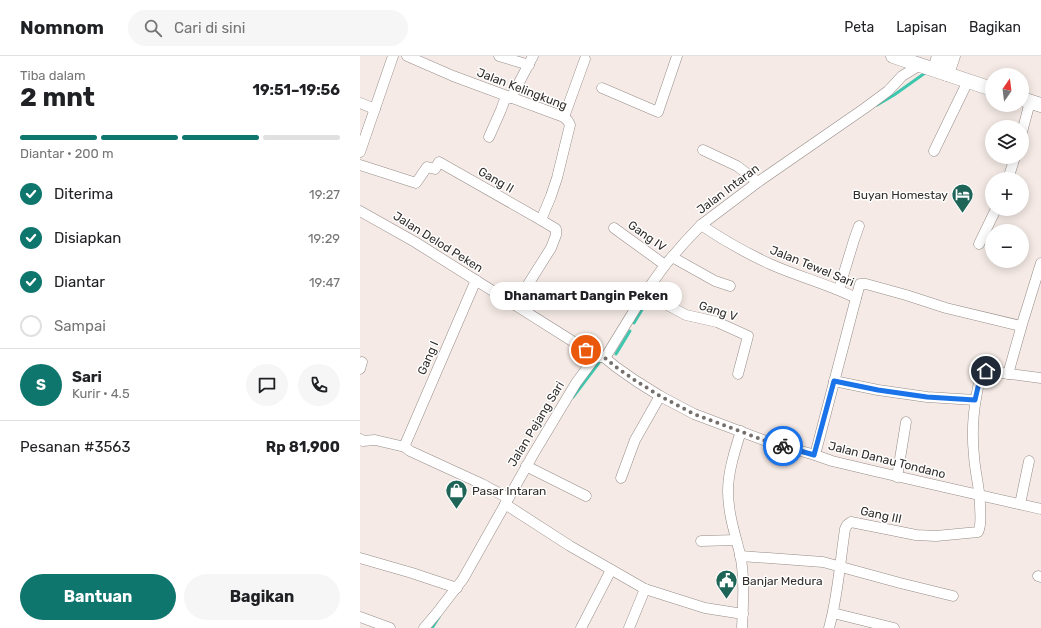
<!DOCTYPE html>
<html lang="id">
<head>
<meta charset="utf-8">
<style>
	body { margin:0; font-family:Rubik,sans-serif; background:#f6f6f6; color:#202124; height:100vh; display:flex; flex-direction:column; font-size:15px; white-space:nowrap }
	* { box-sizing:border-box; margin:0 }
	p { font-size:13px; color:#757577 }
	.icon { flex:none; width:22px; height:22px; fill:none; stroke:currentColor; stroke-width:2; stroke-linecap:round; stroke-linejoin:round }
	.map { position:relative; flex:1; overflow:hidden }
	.panel { display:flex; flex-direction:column; background:#fff; width:360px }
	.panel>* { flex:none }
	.needle { width:26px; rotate:14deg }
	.buttons { position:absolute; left:625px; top:12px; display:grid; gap:8px }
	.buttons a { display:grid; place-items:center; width:44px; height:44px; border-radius:50%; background:#fff; box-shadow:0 2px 10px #0003; font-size:20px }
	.pin { position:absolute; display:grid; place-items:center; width:34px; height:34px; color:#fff; margin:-17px; border:2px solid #fff; border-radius:50%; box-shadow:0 1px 4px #0007 }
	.courier { position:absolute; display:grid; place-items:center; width:40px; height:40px; margin:-20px; border:3px solid #1a73e8; border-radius:50%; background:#fff; color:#222; box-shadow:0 1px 5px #0007 }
	.bubble { position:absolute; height:28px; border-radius:14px; background:#fff; box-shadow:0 2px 10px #0003; font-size:13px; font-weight:700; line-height:28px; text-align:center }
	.head em { font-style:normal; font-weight:700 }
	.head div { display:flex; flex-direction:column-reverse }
	.head { display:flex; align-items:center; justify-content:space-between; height:68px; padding:0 20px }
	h1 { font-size:26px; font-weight:700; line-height:30px }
	.bar { display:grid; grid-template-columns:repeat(4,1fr); gap:6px 4px; align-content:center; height:48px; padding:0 20px }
	.bar i { height:5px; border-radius:3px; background:#e0e0e0 }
	.bar .on { background:#0f766e }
	.bar p { grid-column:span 4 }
	.line { display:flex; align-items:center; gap:10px; padding:0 20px; border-top:1px solid #e0e0e0 }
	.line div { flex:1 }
	.round { display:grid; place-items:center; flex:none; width:42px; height:42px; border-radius:21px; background:#f6f6f6 }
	ol { padding:0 20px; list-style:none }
	li { display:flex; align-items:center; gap:12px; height:44px }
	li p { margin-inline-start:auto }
	li .icon { padding:4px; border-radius:50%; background:#0f766e; color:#fff; stroke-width:4 }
	li:last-child { color:#757577 }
	li i { width:22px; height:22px; border:2px solid #e0e0e0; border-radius:50% }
	.cta { display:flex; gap:8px; margin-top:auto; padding:8px 20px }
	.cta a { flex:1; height:46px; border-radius:24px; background:#0f766e; color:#fff; font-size:16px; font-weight:700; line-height:46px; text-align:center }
	.cta a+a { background:#f6f6f6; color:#202124 }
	header { display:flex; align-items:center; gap:24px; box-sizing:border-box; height:56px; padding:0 20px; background:#fff; border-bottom:1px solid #e0e0e0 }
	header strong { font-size:19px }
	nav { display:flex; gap:22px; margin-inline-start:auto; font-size:14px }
	.search { width:280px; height:36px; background:#f6f6f6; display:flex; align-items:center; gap:10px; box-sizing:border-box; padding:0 14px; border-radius:22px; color:#757577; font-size:15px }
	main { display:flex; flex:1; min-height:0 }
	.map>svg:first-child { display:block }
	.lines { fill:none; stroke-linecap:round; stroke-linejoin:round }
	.stream { stroke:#3ec7af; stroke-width:3 }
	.street-casing { stroke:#968c88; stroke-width:11 }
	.secondary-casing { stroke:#968c88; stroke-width:15 }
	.street { stroke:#fff; stroke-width:10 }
	.secondary { stroke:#fff; stroke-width:14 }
	.done { stroke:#76706d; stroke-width:4; stroke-dasharray:0 7.2 }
	.route { stroke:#1a73e8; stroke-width:5 }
	.labels { text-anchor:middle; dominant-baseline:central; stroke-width:3; stroke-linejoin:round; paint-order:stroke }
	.street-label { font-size:12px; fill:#322e2c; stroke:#fff }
	.poi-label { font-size:12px; fill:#322e2c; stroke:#fff; text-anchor:start }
</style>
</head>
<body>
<header>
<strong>Nomnom</strong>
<div class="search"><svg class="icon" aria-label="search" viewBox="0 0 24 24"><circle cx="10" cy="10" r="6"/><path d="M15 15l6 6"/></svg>Cari di sini</div>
<nav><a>Peta</a><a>Lapisan</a><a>Bagikan</a></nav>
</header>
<main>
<section class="panel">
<div class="head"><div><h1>2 mnt</h1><p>Tiba dalam</p></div><em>19:51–19:56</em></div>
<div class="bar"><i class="on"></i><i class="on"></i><i class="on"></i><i></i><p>Diantar · 200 m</p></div>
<ol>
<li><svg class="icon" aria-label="check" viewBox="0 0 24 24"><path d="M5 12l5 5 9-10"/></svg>Diterima<p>19:27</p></li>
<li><svg class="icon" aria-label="check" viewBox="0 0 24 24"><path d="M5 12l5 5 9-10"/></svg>Disiapkan<p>19:29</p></li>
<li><svg class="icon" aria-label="check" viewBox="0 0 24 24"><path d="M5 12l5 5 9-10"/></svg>Diantar<p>19:47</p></li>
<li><i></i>Sampai</li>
</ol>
<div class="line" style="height:72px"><b class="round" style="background:#0f766e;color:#fff">S</b><div><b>Sari</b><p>Kurir · 4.5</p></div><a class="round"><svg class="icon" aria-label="chat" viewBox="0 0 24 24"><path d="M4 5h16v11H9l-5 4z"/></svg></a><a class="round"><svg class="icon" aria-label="phone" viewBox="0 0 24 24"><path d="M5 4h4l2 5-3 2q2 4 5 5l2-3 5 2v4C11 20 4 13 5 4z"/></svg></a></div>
<div class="line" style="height:52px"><div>Pesanan #3563</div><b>Rp 81,900</b></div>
<div class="cta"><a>Bantuan</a><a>Bagikan</a></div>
</section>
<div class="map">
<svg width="681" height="572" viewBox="0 0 681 572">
	<rect width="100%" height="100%" fill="#f5eae5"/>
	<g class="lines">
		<!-- stream -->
		<g class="stream">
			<polyline points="517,49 534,39 565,17 566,17"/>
			<polyline points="274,267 289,242"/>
			<polyline points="256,298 270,275"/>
			<polyline points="213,341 241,304"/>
			<polyline points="72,572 79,561"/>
		</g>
		<defs>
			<g id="street">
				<polyline points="47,0 93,20 204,61 208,65 210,69 197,122 191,140 181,164 196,173 196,179 191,192 155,249"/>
				<polyline points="139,0 169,9"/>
				<polyline points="242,32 298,56 317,0"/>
				<polyline points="151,42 173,0"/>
				<polyline points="0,47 15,53"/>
				<polyline points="204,61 225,3"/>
				<polyline points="662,76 670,46"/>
				<polyline points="129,81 141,54 146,40"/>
				<polyline points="343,94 377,110 398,126"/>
				<polyline points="574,95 608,25"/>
				<polyline points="0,96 33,0"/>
				<polyline points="0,109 56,127 67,111 75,113 79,106 181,164"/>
				<polyline points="648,123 655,101"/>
				<polyline points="0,155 55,186 236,300 241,301"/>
				<path d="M341,169C363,184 386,197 410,208C439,221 468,228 496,242"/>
				<polyline points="254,172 305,209"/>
				<polyline points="619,188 636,153"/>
				<polyline points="312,201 355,225 370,230"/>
				<polyline points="479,233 494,184 499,170"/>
				<polyline points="285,237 326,259 357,266 388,280 378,318"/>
				<polyline points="245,302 256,311 276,325 300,340 334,358 406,385 455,399 472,405 514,415 681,453"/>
				<polyline points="245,302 285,237 305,209 325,186 341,169 398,126 505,52 528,35 542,20 560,9"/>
				<polyline points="0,313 2,306"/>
				<polyline points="648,318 663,265 681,207"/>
				<polyline points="474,325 518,334 567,341 615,344"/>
				<path d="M381,375C375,394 368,416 368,435C368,457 375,478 380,498C385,521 383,549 382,572"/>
				<polyline points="0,383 3,385 15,384 45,391 50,395 122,428 148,442"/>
				<polyline points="44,391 116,224"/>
				<polyline points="455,399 496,242 500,228 506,228 546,239 586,252 661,270"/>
				<polyline points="166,410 226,440"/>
				<polyline points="537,421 546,366"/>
				<polyline points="261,422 275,384 300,340"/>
				<polyline points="145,448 210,490 285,533 345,552 383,558"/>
				<polyline points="660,448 669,405"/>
				<polyline points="341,485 376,484"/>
				<polyline points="380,500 463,506 540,527 593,540"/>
				<polyline points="0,502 52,517 97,532"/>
				<polyline points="678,520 681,521"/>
				<polyline points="473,557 534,572"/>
				<polyline points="0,561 30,572"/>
				<polyline points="64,572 76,558 103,523 174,397 216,327 236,300"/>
				<polyline points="221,572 251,514"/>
				<polyline points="269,572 285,533"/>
				<path d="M469,572C478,540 480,506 485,473L487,469L491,466L556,479L576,480L618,476C622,469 620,457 620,449C620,433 615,417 614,400C611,371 614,347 621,318L623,316L626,315L681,322"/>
			</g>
			<g id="secondary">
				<polyline points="533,0 632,33"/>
				<polyline points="575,13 579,0"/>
				<polyline points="587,18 593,0"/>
				<polyline points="662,43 681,49"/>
			</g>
		</defs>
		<!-- street casing -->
		<use href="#street" class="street-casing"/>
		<!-- secondary casing -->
		<use href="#secondary" class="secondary-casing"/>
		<!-- street -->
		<use href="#street" class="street"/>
		<!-- secondary -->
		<use href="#secondary" class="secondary"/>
	</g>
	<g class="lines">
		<!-- done -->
		<polyline class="done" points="226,294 236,300 245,302 256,311 276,325 300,340 334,358 406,385 423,390"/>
		<!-- route -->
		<polyline class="route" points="423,390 454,399 474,325 518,334 567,341 615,344 621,318 623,316 626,315"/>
	</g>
	<!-- icons -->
	<defs>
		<symbol id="hotel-pin" viewBox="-11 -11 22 30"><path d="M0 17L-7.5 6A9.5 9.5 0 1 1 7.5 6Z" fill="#1e6558" stroke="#fff"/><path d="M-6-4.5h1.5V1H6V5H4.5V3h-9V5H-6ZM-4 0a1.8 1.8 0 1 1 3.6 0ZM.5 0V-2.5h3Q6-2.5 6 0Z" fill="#fff"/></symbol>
		<symbol id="shop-pin" viewBox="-11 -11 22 30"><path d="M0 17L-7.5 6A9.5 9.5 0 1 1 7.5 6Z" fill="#1e6558" stroke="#fff"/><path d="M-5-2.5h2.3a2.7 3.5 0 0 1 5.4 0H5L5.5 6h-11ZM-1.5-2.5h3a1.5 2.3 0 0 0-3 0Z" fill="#fff"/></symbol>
		<symbol id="civic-pin" viewBox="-11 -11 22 30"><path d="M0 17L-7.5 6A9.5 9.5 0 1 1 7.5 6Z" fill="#1e6558" stroke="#fff"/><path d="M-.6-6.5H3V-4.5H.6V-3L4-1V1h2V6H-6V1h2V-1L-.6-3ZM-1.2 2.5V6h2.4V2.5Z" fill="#fff"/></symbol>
	</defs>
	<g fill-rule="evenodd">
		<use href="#hotel-pin" x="590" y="126" width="25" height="34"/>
		<use href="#shop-pin" x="84" y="422" width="25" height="34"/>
		<use href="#civic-pin" x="354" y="512" width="25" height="34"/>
	</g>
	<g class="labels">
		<!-- street labels -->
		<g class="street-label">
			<text transform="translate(162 33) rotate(21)">Jalan Kelingkung</text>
			<text transform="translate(136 124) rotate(30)">Gang II</text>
			<text transform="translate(368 133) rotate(-37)">Jalan Intaran</text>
			<text transform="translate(287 180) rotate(35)">Gang IV</text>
			<text transform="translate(78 186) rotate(32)">Jalan Delod Peken</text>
			<text transform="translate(452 210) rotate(22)">Jalan Tewel Sari</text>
			<text transform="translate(358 255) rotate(18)">Gang V</text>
			<text transform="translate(68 302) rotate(-67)">Gang I</text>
			<text transform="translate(176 368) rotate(-59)">Jalan Pejang Sari</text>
			<text transform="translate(527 404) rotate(14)">Jalan Danau Tondano</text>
			<text transform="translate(521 459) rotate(12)">Gang III</text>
		</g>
		<!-- poi labels -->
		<g class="poi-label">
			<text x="588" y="139" text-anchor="end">Buyan Homestay</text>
			<text x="112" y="435">Pasar Intaran</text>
			<text x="382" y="525">Banjar Medura</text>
		</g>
	</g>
</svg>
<div class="buttons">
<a><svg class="needle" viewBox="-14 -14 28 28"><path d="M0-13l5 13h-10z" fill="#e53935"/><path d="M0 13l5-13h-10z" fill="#757577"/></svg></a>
<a><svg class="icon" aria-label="layers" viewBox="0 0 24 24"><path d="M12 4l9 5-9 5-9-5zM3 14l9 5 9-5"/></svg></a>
<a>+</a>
<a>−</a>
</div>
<div class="pin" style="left:226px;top:294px;background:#ea580c"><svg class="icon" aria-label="bag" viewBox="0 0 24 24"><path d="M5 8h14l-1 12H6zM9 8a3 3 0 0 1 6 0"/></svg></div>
<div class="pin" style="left:626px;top:315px;background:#1f2937"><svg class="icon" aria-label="home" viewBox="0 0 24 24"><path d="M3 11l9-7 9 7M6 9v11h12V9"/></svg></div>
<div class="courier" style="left:423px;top:390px"><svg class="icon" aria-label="bike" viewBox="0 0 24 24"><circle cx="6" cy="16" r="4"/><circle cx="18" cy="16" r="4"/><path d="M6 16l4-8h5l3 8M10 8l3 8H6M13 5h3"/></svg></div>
<div class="bubble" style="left:130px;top:226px;width:192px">Dhanamart Dangin Peken</div>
</div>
</main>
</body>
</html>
